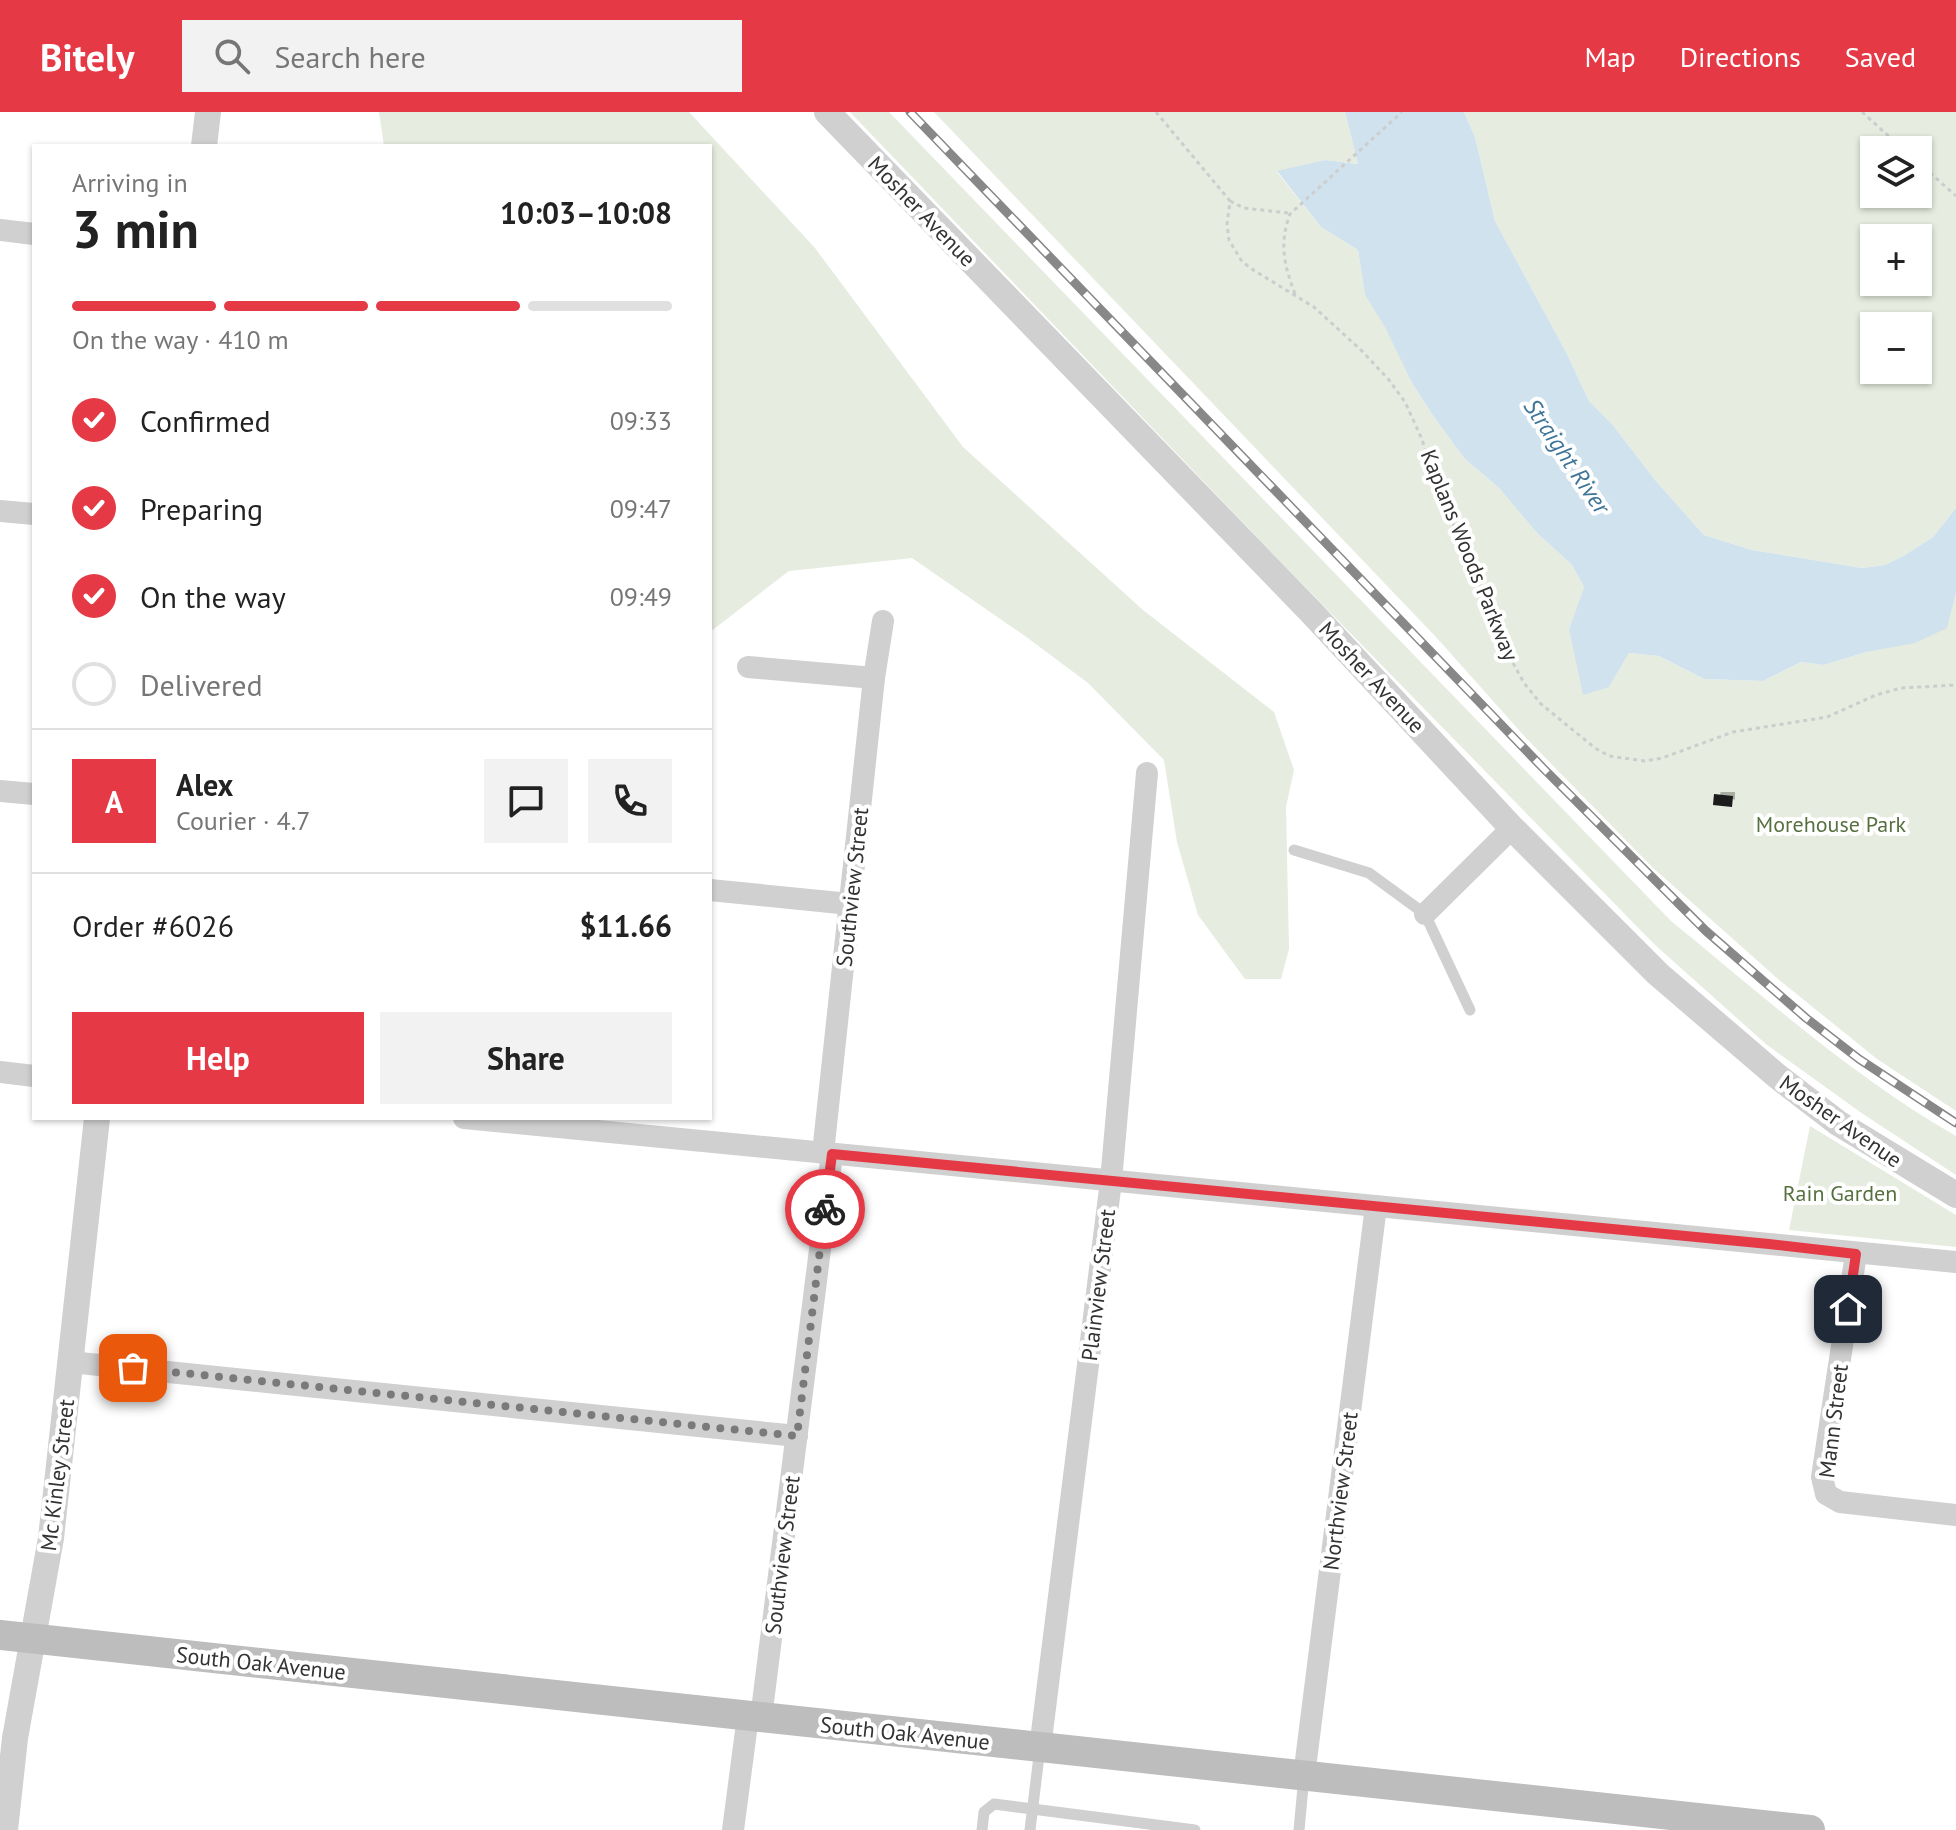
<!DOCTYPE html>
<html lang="en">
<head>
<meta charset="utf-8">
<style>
	body { margin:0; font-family:"PT Sans",sans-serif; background:#f2f2f2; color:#222; height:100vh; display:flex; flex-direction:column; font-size:30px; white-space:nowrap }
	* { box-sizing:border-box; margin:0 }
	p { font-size:26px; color:#767676 }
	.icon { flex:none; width:44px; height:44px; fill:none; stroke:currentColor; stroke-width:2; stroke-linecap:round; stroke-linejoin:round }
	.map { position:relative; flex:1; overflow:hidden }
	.drawer { position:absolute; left:32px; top:32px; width:680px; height:976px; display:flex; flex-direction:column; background:#fff; border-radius:0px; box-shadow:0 2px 6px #0004 }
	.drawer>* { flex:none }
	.controls { position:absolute; left:1860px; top:24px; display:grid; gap:16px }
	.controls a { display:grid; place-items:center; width:72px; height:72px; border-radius:0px; background:#fff; box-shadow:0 2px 6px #0004; font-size:40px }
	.pin { position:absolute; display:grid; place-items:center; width:68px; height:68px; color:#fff; margin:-34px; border-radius:16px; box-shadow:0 4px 12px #0006 }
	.courier { position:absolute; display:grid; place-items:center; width:80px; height:80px; margin:-40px; border:6px solid #e63946; border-radius:50%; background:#fff; color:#222; box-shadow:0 2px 10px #0007 }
	.head em { font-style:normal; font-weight:800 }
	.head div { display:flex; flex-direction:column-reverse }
	.head { display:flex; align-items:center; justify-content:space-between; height:136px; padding:0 40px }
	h1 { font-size:52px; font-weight:800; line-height:60px }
	.bar { display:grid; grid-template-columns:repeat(4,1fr); gap:12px 8px; align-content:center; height:96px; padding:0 40px }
	.bar i { height:10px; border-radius:6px; background:#e0e0e0 }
	.bar .selected { background:#e63946 }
	.bar p { grid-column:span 4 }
	.line { display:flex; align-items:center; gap:20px; padding:0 40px; border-top:2px solid #e0e0e0 }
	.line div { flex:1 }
	.round { display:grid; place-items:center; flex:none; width:84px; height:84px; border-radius:0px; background:#f2f2f2 }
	ol { padding:0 40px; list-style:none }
	li { display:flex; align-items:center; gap:24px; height:88px }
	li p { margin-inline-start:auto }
	li .icon { padding:8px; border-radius:50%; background:#e63946; color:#fff; stroke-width:4 }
	li:last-child { color:#767676 }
	li i { width:44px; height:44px; border:4px solid #e0e0e0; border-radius:50% }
	.primary-button { display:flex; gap:16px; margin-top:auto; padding:16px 40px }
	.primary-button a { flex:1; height:92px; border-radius:0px; background:#e63946; color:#fff; font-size:32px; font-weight:800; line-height:92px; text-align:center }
	.primary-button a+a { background:#f2f2f2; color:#222 }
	header { display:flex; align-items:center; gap:48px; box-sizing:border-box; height:112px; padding:0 40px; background:#e63946; color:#fff }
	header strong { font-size:38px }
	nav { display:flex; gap:44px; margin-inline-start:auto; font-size:28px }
	.search { width:560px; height:72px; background:#f2f2f2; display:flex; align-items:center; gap:20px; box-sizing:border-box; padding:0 28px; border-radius:0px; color:#767676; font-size:30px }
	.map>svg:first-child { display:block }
	.green { fill:#e6ecdf; fill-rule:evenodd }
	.water { fill:#cfe2ee }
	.building { fill:#1a1a1a; filter:url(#shadow) }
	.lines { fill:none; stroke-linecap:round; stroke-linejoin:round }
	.path { stroke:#cdcdcd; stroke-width:3; stroke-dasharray:4 4; stroke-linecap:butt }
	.service { stroke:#d0d0d0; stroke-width:11 }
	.minor { stroke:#d0d0d0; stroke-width:22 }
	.tertiary { stroke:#d0d0d0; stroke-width:26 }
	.secondary { stroke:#bdbdbd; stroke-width:30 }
	.rail-casing { stroke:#888; stroke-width:9 }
	.rail { stroke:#fff; stroke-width:6; stroke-dasharray:18; stroke-linecap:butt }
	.done { stroke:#7a7a7a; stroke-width:8; stroke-dasharray:0 14.4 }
	.route { stroke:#e63946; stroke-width:10 }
	.labels { text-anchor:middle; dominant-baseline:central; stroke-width:8; stroke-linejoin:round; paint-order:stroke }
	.street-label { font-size:22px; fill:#333; stroke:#fff }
	.park-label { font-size:22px; fill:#56703f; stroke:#fff }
	.water-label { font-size:24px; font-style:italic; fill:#3f7597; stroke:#fff }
</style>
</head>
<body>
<header>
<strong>Bitely</strong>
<div class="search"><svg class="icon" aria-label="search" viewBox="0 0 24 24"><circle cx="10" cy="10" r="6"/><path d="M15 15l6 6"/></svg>Search here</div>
<nav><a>Map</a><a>Directions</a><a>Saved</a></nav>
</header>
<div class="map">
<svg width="1956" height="1718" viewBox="0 0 1956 1718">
	<defs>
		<filter id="shadow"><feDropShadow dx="7" dy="-7" stdDeviation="0" flood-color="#0004"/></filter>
	</defs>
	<rect width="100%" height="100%" fill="#fff"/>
	<!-- green -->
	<g class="green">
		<polygon points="379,0 689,0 815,136 963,335 1143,498 1274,600 1294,658 1286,695 1289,837 1281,867 1245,867 1198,803 1177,730 1164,648 1088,571 1025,524 912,446 789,459 710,520 710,34 384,34"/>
		<path d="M850,0H889L1671,809C1763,884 1853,965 1956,1024V1063L1863,1002L1767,933L1654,832L1276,445Z"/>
		<polygon points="934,0 1345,0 1358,52 1325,48 1277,60 1321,115 1358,138 1365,183 1386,215 1412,271 1434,305 1464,346 1499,376 1537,421 1572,453 1584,475 1569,517 1609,575 1629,541 1659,544 1704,567 1763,569 1801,550 1824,553 1947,515 1956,481 1956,999 1877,947 1778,867 1652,755 1527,627 1436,525"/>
		<path d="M1464,0H1956V396L1933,425L1905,443L1885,453L1862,456L1752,438L1704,423L1655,368L1612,312L1589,289L1567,242L1495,109L1475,25ZM1874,38H1918V82H1874ZM1874,126H1918V170H1874ZM1874,214H1918V258H1874Z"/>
		<polygon points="1810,1014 1956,1103 1956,1135 1789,1118"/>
	</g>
	<!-- water -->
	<polygon class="water" points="1345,0 1464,0 1475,25 1495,109 1567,242 1589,289 1612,312 1655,368 1704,423 1752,438 1862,456 1885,453 1905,443 1933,425 1956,396 1956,481 1947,516 1915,531 1866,540 1824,553 1801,550 1763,569 1704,567 1659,544 1629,541 1609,575 1583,583 1569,517 1584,475 1572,453 1537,421 1499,376 1464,346 1434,305 1412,271 1385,215 1365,183 1358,138 1321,115 1277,59 1325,48 1358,52"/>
	<!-- building -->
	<polygon class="building" points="1714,682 1733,684 1732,695 1713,693"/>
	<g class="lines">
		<!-- path -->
		<g class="path">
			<polyline points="1156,0 1230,89 1227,112 1229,128 1241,148 1250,156 1314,195 1363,240 1389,268 1405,290 1421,325 1439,378 1507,540 1524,571 1541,592 1595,636 1609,644 1645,649 1662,646 1733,620 1827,605 1876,583 1901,576 1956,573"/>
			<polyline points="1862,0 1904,38"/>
			<polyline points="1918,50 1956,84"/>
			<polyline points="1230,89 1244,96 1288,101"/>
			<path d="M1295,182C1284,153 1279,131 1290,102L1402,0"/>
		</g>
		<!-- service -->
		<g class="service">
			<polyline points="1294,738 1369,761 1425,802 1470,898"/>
			<polyline points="982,1718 984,1700 994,1692 1195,1718"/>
			<polyline points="1030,1718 1040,1636"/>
			<polyline points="1299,1718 1304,1664"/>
		</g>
		<!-- minor -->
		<g class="minor">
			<polyline points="0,118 34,122"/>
			<polyline points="0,399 34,402"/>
			<polyline points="748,555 874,566"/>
			<polyline points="0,679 34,682"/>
			<polyline points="710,778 850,792"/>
			<polyline points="1425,802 1512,716"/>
			<polyline points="0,960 34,964"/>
			<polyline points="464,1006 1956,1150"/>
			<polyline points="823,1041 874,566 883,509"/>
			<polyline points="1856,1142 1822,1365 1826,1382 1840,1390 1956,1403"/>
			<polyline points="70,1250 797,1324"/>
			<polyline points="761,1606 832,1042"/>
			<polyline points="1040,1636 1111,1069 1147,661"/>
			<polyline points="1304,1664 1376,1094"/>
			<polyline points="733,1718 748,1604"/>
		</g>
		<!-- tertiary -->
		<g class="tertiary">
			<polyline points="827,0 1312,501 1512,716 1658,862 1777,964 1838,1011 1956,1083"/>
			<polyline points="204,34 208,0"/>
			<polyline points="5,1718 15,1626 51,1426 97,1006"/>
		</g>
		<!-- secondary -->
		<polyline class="secondary" points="0,1523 1810,1718"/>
		<defs>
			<polyline id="rail" points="910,0 1543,656 1706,819 1806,906 1859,947 1956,1011"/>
		</defs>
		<!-- rail casing -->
		<use href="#rail" class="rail-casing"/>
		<!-- rail -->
		<use href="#rail" class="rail"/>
	</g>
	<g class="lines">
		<!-- done -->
		<polyline class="done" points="133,1256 797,1324 825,1097"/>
		<!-- route -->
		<polyline class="route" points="825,1097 832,1042 1769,1132 1856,1142 1848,1197"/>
	</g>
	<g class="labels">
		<!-- street labels -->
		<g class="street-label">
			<text transform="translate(922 99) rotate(46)">Mosher Avenue</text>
			<text transform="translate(1470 443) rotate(68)">Kaplans Woods Parkway</text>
			<text transform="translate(1372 565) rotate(47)">Mosher Avenue</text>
			<text transform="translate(852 775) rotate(-84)">Southview Street</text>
			<text transform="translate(1841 1009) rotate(35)">Mosher Avenue</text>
			<text transform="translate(1098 1173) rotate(-83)">Plainview Street</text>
			<text transform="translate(1833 1309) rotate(-83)">Mann Street</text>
			<text transform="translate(57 1363) rotate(-83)">Mc Kinley Street</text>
			<text transform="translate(1340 1379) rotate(-83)">Northview Street</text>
			<text transform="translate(782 1443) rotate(-83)">Southview Street</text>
			<text transform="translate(261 1551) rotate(6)">South Oak Avenue</text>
			<text transform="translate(905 1621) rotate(6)">South Oak Avenue</text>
		</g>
		<!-- park labels -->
		<g class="park-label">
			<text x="1831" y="712">Morehouse Park</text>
			<text x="1840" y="1081">Rain Garden</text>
		</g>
		<!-- water labels -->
		<g class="water-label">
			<text transform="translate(1567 344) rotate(56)">Straight River</text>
		</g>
	</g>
</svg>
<div class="controls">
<a><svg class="icon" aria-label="layers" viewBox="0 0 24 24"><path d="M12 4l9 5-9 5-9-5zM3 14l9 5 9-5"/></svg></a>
<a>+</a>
<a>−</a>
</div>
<div class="pin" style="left:133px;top:1256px;background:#ea580c"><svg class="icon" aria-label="bag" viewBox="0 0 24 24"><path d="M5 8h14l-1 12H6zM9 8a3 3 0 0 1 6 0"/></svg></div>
<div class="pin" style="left:1848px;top:1197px;background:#1f2937"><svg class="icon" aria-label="home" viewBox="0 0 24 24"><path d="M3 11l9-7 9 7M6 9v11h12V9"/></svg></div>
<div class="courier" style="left:825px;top:1097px"><svg class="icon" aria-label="bike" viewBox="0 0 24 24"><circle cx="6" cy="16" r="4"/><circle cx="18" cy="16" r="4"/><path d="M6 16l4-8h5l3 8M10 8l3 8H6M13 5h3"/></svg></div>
<section class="drawer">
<div class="head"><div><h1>3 min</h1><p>Arriving in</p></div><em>10:03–10:08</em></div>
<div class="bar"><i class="selected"></i><i class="selected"></i><i class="selected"></i><i></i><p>On the way · 410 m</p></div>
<ol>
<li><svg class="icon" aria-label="check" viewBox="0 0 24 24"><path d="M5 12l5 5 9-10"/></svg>Confirmed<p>09:33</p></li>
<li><svg class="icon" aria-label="check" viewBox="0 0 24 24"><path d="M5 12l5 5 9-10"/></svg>Preparing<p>09:47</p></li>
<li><svg class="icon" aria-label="check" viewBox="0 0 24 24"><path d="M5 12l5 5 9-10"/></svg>On the way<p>09:49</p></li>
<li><i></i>Delivered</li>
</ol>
<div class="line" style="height:144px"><b class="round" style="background:#e63946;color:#fff">A</b><div><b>Alex</b><p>Courier · 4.7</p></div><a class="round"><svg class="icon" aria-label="chat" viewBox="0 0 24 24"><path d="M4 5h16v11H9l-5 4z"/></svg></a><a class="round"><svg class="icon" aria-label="phone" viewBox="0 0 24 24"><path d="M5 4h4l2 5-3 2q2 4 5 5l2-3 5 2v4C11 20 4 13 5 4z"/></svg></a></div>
<div class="line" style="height:104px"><div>Order #6026</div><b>$11.66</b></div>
<div class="primary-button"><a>Help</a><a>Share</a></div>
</section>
</div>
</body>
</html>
